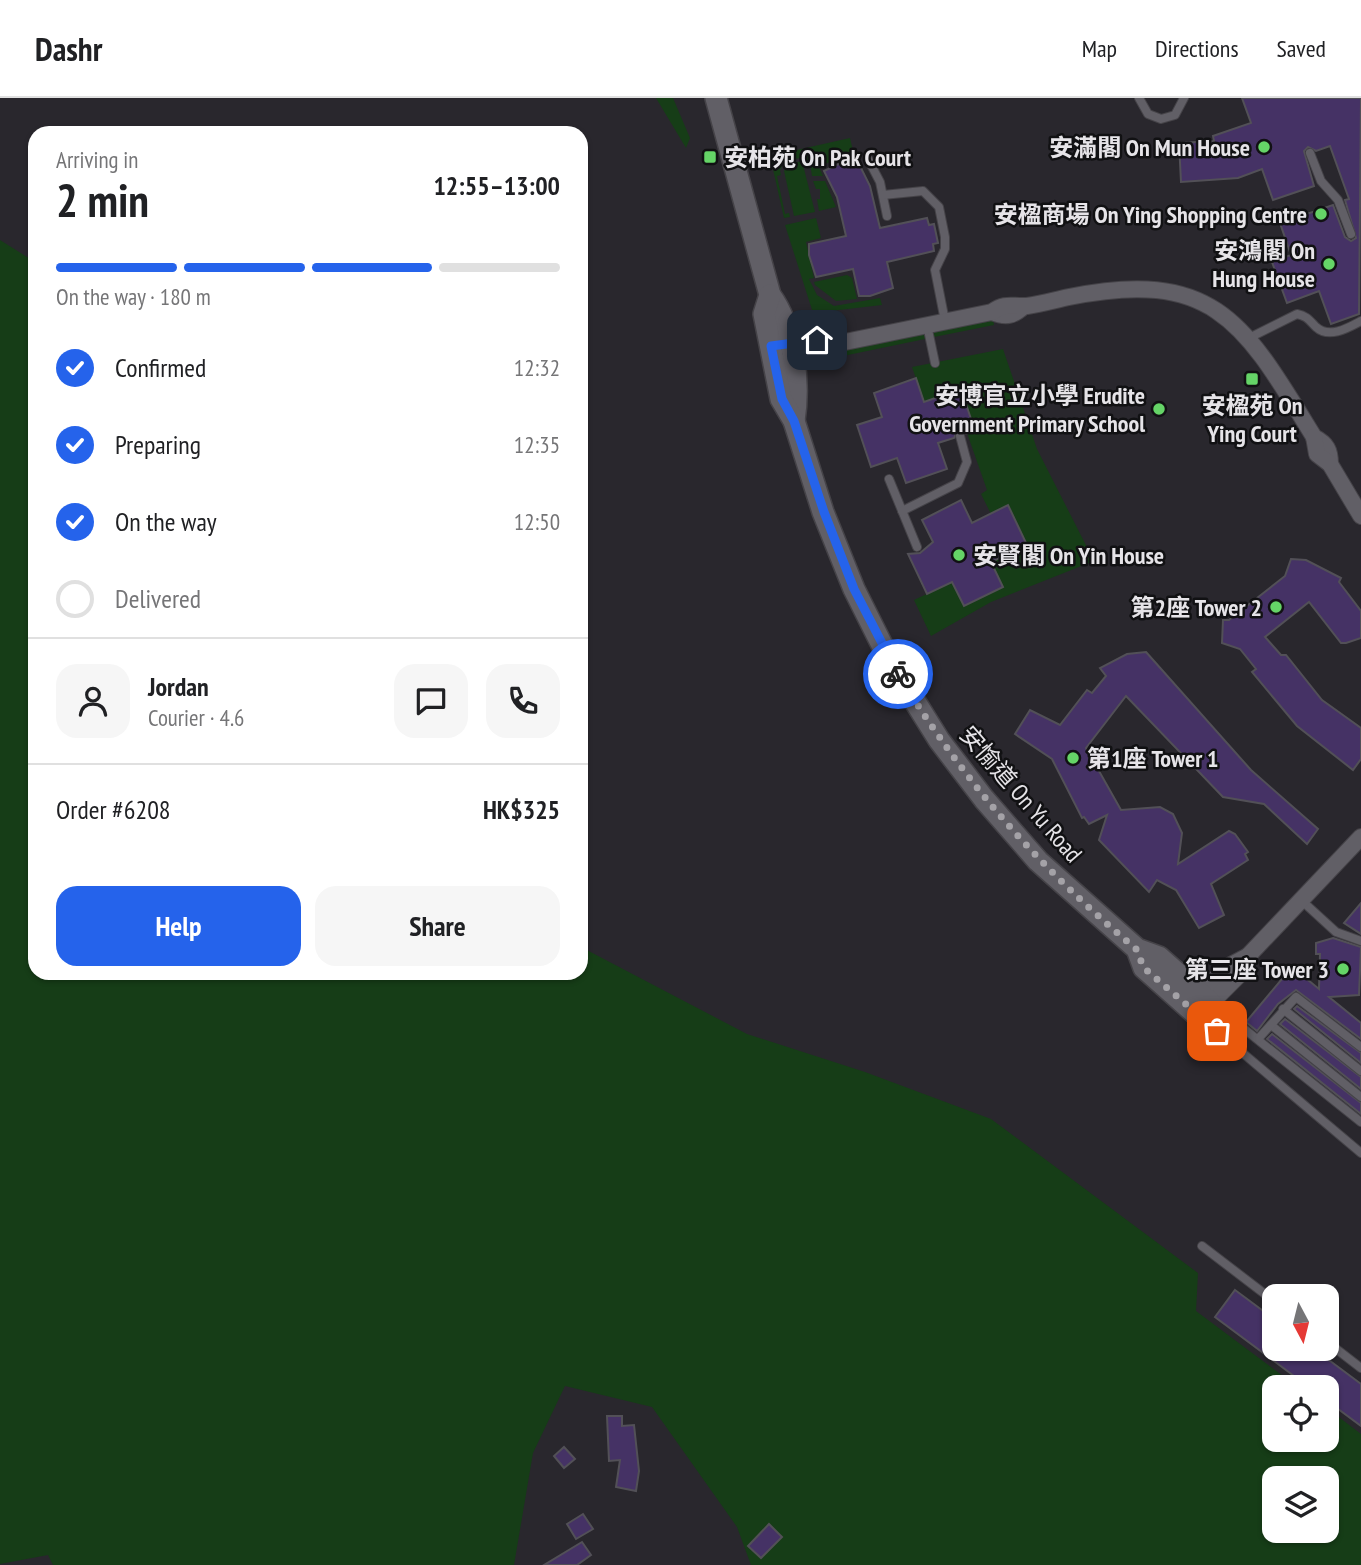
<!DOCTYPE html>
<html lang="en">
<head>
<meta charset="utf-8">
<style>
	body { margin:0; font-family:"PT Sans Narrow","Noto Sans TC",sans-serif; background:#f6f6f6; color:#202124; height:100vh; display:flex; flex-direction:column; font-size:26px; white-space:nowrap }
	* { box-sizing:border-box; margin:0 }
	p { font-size:23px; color:#757577 }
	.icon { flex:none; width:38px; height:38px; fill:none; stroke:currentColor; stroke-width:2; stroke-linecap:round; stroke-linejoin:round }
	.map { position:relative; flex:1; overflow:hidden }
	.panel { position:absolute; left:28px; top:28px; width:560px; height:854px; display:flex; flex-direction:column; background:#fff; border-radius:21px; box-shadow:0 2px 5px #0004 }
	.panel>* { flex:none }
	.needle { width:46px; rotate:173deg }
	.controls { position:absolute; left:1262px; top:1186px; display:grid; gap:14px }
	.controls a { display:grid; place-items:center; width:77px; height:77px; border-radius:14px; background:#fff; box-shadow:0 2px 5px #0004; font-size:35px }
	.pin { position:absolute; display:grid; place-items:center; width:60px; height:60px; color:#fff; margin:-30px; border-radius:14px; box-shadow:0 4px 10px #0006 }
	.courier { position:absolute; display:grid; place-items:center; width:70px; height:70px; margin:-35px; border:5px solid #2563eb; border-radius:50%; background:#fff; color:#222; box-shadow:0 2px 9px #0007 }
	.headline em { font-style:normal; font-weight:600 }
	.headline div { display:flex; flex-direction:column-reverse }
	.headline { display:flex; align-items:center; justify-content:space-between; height:119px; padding:0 28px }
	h1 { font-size:46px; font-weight:600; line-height:52px }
	.bar { display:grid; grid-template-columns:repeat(4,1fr); gap:10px 7px; align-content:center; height:84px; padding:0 28px }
	.bar i { height:9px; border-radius:5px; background:#e0e0e0 }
	.bar .active { background:#2563eb }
	.bar p { grid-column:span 4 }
	.line { display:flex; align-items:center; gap:18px; padding:0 28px; border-top:2px solid #e0e0e0 }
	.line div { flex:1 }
	.round { display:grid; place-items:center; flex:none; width:74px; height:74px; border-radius:21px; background:#f6f6f6 }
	ol { padding:0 28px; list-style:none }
	li { display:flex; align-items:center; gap:21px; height:77px }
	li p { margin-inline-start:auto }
	li .icon { padding:7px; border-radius:50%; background:#2563eb; color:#fff; stroke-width:4 }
	li:last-child { color:#757577 }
	li i { width:38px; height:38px; border:4px solid #e0e0e0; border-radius:50% }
	.button { display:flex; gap:14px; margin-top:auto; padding:14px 28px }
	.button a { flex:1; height:80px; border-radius:21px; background:#2563eb; color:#fff; font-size:28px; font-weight:600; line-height:80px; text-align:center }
	.button a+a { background:#f6f6f6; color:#202124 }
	header { display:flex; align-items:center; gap:42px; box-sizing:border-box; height:98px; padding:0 35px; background:#fff; border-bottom:2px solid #e0e0e0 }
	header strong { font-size:33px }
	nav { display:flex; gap:38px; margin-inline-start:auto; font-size:24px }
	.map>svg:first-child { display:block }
	.green { fill:#163d17; fill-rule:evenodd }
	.building { fill:#453265; stroke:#525057; stroke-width:2 }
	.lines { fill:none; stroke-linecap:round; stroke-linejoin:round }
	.service-casing { stroke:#454348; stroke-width:10 }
	.minor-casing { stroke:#454348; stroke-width:18 }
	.tertiary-casing { stroke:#454348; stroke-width:24 }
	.service { stroke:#615f66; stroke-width:8 }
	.minor { stroke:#615f66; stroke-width:16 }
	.tertiary { stroke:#615f66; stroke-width:21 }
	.done { stroke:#a4a2a7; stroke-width:7; stroke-dasharray:0 12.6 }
	.route { stroke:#2563eb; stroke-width:9 }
	.poi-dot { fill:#65d467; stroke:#111113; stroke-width:2.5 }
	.labels { text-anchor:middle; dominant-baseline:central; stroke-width:5; stroke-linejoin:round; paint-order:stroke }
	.poi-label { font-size:24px; font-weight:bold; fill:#e6e4e8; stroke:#111113; text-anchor:end }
	.street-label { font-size:24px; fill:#e6e4e8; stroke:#111113 }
</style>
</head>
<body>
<header>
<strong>Dashr</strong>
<nav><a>Map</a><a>Directions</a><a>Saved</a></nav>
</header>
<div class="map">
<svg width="1361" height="1467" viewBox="0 0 1361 1467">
	<rect width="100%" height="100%" fill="#29272d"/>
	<!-- green -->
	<g class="green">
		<polygon points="656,0 673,0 690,40 686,50"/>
		<polygon points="850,40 853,53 819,69 823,78 812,78 810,66 807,66 805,59 785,63 780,72 781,77 777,78 785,116 789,115 790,119 784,120 770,58"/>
		<polygon points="802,63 815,114 794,118 784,73 789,66"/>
		<polygon points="813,83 825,83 836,109 819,113 817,101 820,101 820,91 816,91"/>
		<polygon points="816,120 821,140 806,144 814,180 809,181 817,197 834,208 880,200 882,207 813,215 785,127"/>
		<path d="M0,142L35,164V875H581V849L747,936L865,974L991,1021L1198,1175L1196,1213L1299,1290H1274V1342H1326L1327,1310L1361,1336V1467H751L737,1429L652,1309L565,1288L533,1355L514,1467H53L48,1457L0,1466ZM1274,1381H1326V1433H1274Z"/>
		<polygon points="847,177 852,180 857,201 836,203 815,187 814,184"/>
		<polygon points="993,222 994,227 934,239 932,234"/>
		<polygon points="924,236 925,241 843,258 842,252"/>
		<polygon points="1003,251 1037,351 1094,463 991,504 931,538 914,502 952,484 964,508 1003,489 991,464 1027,446 1009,408 991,416 981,396 987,392 967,335 975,332 961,292 924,304 912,269"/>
	</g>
	<!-- building -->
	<g class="building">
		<polygon points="1242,0 1361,0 1359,216 1331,226 1319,193 1287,205 1272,164 1291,157 1280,125 1333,107 1345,139 1351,143 1356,140 1345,102 1349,101 1330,48 1316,53 1308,49 1304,53 1314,88 1273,102 1262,71 1238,80 1181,84 1179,45 1214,43 1213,38 1251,25"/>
		<polygon points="855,58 870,88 880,130 927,120 929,127 934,126 938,145 933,146 934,153 887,164 893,190 870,198 859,198 853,171 816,179 809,157 809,146 846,138 837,99 824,73"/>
		<polygon points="916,280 924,304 961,291 975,333 966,336 958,332 954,340 938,345 947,371 906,385 897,360 871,369 857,327 882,319 874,295"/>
		<polygon points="961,402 972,425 1008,407 1027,447 991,464 1003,489 964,508 952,484 927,496 908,456 920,455 933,444 922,422"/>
		<polygon points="1291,461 1306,462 1341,480 1339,484 1361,513 1361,540 1346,545 1341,545 1309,504 1265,539 1281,557 1286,557 1322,602 1361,630 1361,661 1353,672 1297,628 1252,574 1256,571 1240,551 1222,545 1223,522 1229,522 1285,478"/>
		<polygon points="1146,554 1251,672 1318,731 1307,746 1264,706 1223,699 1126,598 1086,650 1121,712 1160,709 1173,716 1182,735 1178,766 1229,733 1235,736 1248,754 1245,756 1248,762 1211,786 1224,817 1199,830 1176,792 1157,782 1149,794 1099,742 1107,717 1089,726 1084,719 1082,720 1052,661 1015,636 1030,612 1060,627 1087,592 1092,595 1106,578 1100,570 1127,556"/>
		<polygon points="1361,805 1361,836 1344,825"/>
		<polygon points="1333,840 1361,849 1359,897 1329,899 1361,925 1361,941 1296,892 1278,906 1257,933 1246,924 1292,869 1319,891 1320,856 1316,856 1316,845"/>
		<polygon points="1297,908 1361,955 1361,965 1294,911"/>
		<polygon points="1285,921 1361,979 1361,991 1280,926"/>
		<polygon points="1272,936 1361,1005 1361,1016 1267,941"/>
		<polygon points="1235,1192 1274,1221 1274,1251 1314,1251 1361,1286 1361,1328 1326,1302 1326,1290 1310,1290 1215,1219"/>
		<polygon points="607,1318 622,1318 622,1328 634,1327 639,1373 636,1393 616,1389 620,1362 609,1363"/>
		<polygon points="564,1349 575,1361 564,1370 554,1358"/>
		<polygon points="583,1416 593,1431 576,1441 567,1426"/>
		<polygon points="769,1426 782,1439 761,1460 748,1448"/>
		<polygon points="582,1444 591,1457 577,1467 544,1467"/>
	</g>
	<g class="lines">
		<defs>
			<g id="service">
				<polyline points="1139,0 1148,16 1161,21 1175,17 1184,0"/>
				<polyline points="1310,55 1321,83 1338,102 1351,136"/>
				<polyline points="868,61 880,84 887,118"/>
				<polyline points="883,97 923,93 939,109 945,139 945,151 935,172 945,223"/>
				<polyline points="927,227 935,265"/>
				<path d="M1249,240L1297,216C1307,218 1309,222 1316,229C1329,241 1348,230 1361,223"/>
				<polyline points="889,381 917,449"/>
				<polyline points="902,413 958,385 967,364 960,338"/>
				<polyline points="1301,802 1336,834 1361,843"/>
				<polyline points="1213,906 1361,1024"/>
				<polyline points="1283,911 1361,973"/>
				<polyline points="1200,919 1361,1055"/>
				<polyline points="1271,927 1361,999"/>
				<polyline points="1258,941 1296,899 1361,949"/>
				<polyline points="1202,1148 1274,1203"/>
				<polyline points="1326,1243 1361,1270"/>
			</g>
			<g id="minor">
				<path d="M992,214C1006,220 1013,218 1024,208"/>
				<polyline points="789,245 823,241 840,245"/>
				<path d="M792,260L825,255L840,245L992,214C1006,204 1012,209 1027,208C1041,206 1055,202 1069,199C1216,169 1245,227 1314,339C1327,346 1330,352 1330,366"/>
				<polyline points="1314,339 1317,356 1330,366 1361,418"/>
				<polyline points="1200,894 1231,867 1248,858"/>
				<polyline points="1211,905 1240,876 1248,858 1361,739"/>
			</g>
			<g id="tertiary">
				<path d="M716,0L770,197C794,230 800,283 794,323"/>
				<polyline points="770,197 764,216 781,301 794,323 823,414 854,491 891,565 939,642 984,701 1038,763 1137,851 1159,859 1211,905 1198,918 1144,870 1137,851"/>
			</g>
		</defs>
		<!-- service casing -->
		<use href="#service" class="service-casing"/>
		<!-- minor casing -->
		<use href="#minor" class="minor-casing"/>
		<!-- tertiary casing -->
		<use href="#tertiary" class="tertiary-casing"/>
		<!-- service -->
		<use href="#service" class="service"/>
		<!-- minor -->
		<use href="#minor" class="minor"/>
		<!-- tertiary -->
		<use href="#tertiary" class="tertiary"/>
	</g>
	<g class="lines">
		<!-- done -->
		<path class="done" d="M898,576C968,689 1035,765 1136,851L1144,870L1217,933"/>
		<!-- route -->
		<polyline class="route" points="817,242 771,248 782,301 794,323 824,414 854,491 898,576"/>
	</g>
	<!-- markers -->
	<g class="poi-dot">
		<circle cx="1264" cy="49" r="7"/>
		<rect x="703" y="52" width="14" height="14" rx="3.5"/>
		<circle cx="1321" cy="116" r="7"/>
		<circle cx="1329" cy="166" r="7"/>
		<rect x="1245" y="274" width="14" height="14" rx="3.5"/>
		<circle cx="1159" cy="311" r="7"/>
		<circle cx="959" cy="457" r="7"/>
		<circle cx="1276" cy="509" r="7"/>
		<circle cx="1073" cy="660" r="7"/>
		<circle cx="1343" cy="871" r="7"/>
	</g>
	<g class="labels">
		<!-- poi labels -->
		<g class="poi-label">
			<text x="1250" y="49">安滿閣 On Mun House</text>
			<text x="724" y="59" text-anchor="start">安柏苑 On Pak Court</text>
			<text x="1307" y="116">安楹商場 On Ying Shopping Centre</text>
			<text x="1315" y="152">安鴻閣 On<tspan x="1315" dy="28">Hung House</tspan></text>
			<text x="1145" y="297">安博官立小學 Erudite<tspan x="1145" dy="28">Government Primary School</tspan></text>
			<text x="1252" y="307" text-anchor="middle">安楹苑 On<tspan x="1252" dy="28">Ying Court</tspan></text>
			<text x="973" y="457" text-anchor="start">安賢閣 On Yin House</text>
			<text x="1262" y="509">第2座 Tower 2</text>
			<text x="1087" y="660" text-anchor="start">第1座 Tower 1</text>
			<text x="1329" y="871">第三座 Tower 3</text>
		</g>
		<!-- street labels -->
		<g class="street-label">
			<text transform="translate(1021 696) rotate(49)">安愉道 On Yu Road</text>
		</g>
	</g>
</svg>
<div class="controls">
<a><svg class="needle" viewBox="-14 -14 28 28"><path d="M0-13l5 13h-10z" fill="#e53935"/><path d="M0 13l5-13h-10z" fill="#757577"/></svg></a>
<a><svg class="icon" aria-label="locate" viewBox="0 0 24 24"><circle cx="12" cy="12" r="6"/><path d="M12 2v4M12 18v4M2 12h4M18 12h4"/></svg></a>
<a><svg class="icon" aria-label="layers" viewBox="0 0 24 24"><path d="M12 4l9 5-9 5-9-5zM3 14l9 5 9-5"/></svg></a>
</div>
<div class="pin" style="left:1217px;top:933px;background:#ea580c"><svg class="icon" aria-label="bag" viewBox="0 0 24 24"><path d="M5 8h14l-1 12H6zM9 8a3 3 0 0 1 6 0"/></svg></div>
<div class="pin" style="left:817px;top:242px;background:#1f2937"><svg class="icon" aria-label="home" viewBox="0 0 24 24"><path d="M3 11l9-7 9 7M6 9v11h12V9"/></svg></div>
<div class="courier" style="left:898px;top:576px"><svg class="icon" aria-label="bike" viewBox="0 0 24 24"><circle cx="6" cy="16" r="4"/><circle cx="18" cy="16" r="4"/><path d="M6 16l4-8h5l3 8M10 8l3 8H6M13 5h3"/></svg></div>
<section class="panel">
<div class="headline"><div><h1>2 min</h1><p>Arriving in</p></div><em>12:55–13:00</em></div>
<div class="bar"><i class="active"></i><i class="active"></i><i class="active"></i><i></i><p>On the way · 180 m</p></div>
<ol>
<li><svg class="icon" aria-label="check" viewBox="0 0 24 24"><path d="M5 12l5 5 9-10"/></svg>Confirmed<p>12:32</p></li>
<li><svg class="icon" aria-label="check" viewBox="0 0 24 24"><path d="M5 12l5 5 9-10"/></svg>Preparing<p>12:35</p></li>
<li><svg class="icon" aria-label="check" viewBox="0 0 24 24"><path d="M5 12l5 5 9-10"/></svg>On the way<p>12:50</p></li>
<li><i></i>Delivered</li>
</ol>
<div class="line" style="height:126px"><a class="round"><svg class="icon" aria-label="person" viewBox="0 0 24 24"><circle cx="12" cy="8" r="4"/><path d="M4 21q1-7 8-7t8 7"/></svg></a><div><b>Jordan</b><p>Courier · 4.6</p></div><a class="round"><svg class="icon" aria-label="chat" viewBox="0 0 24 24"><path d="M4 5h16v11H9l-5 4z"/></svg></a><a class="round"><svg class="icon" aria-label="phone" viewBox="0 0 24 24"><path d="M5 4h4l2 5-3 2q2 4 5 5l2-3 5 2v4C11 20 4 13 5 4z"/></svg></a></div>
<div class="line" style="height:91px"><div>Order #6208</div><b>HK$325</b></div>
<div class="button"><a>Help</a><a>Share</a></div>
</section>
</div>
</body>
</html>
